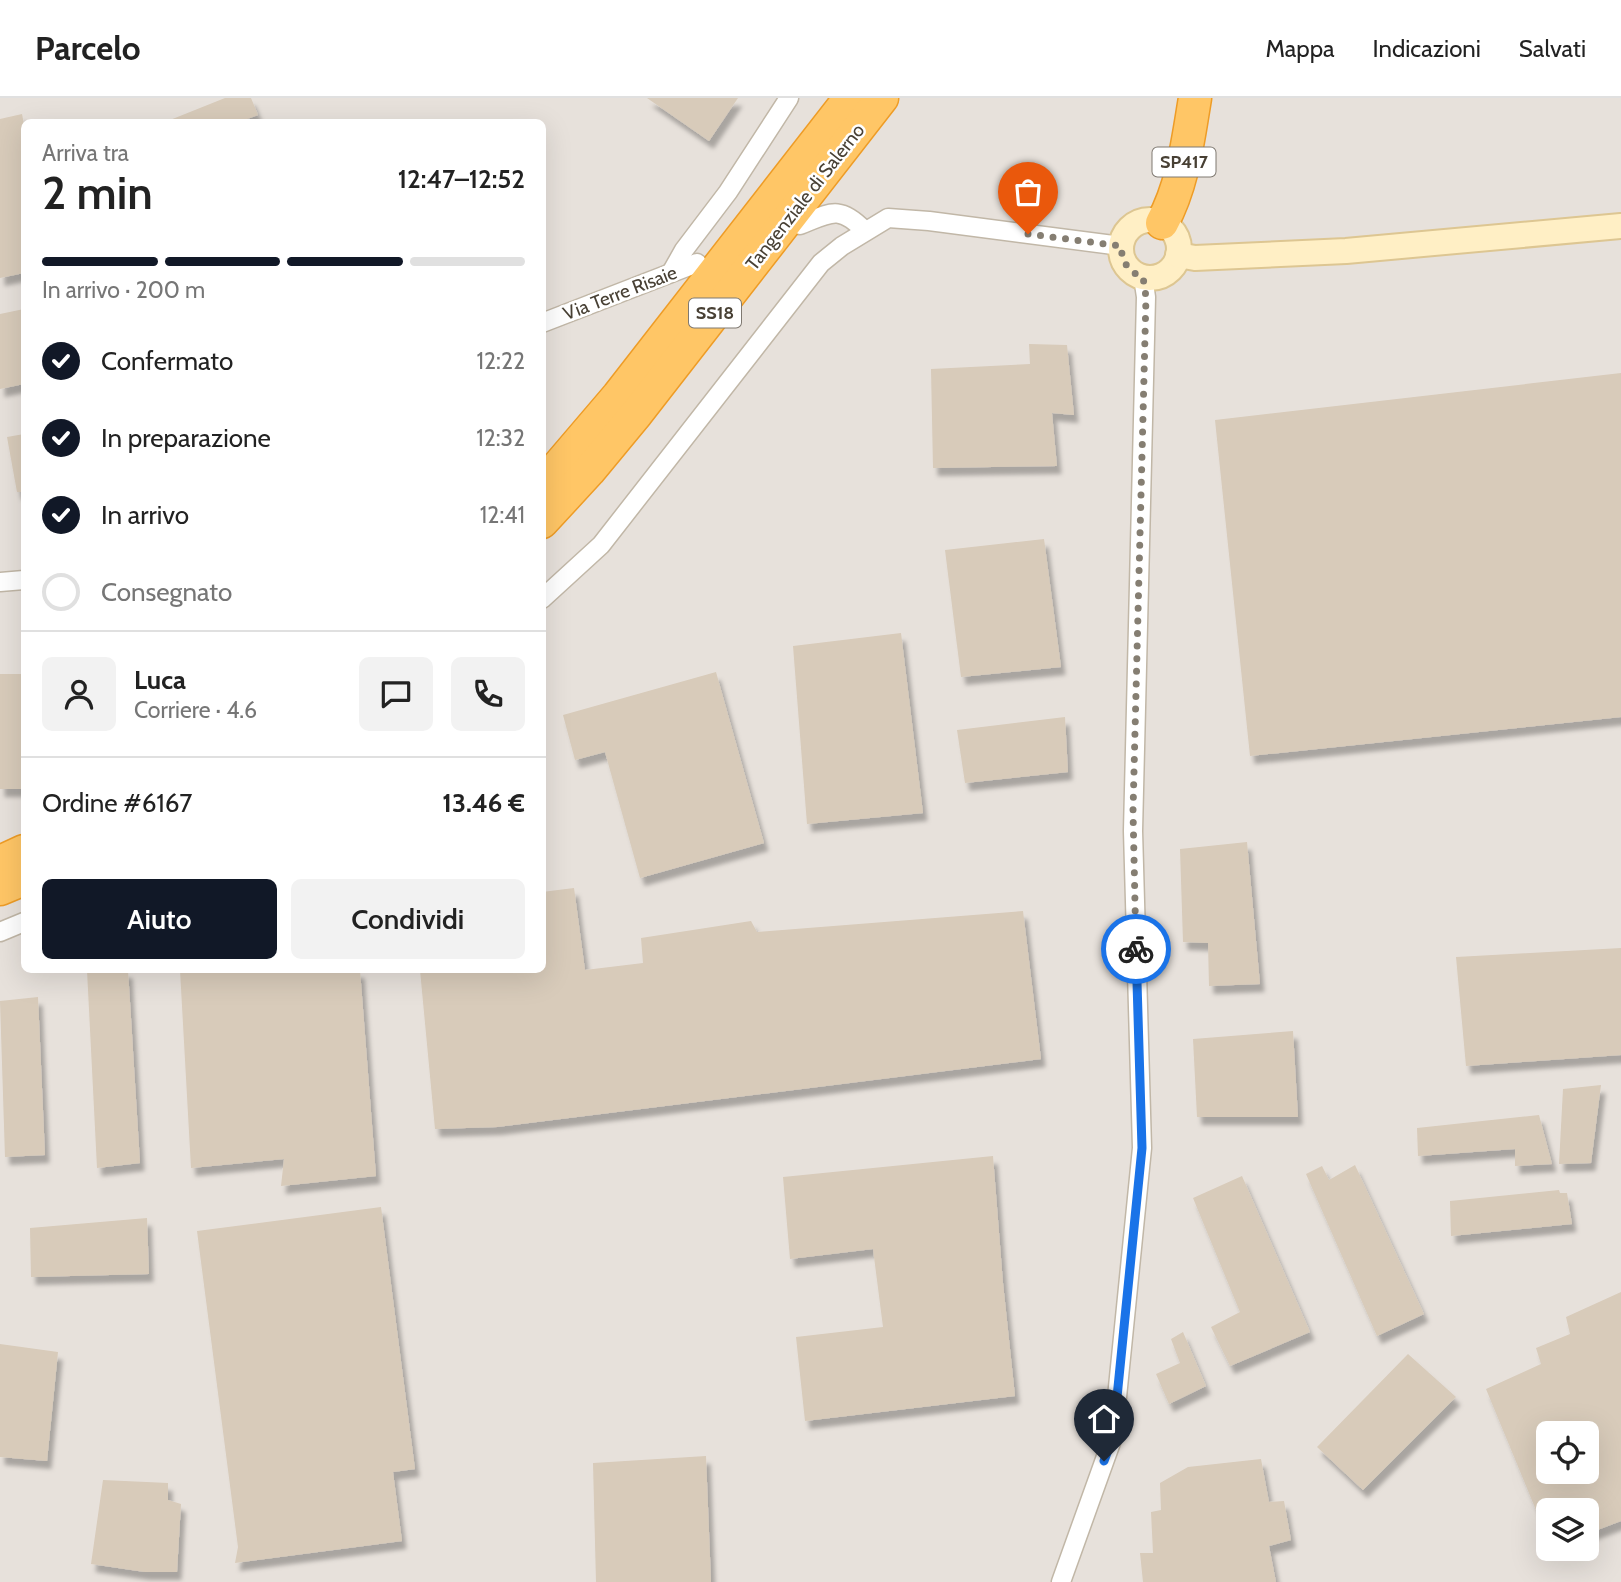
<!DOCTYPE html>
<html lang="it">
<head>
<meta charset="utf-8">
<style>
	body { margin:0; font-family:Cabin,sans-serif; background:#f2f2f2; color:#222; height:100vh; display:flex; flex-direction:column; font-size:26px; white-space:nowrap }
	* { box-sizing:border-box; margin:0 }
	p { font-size:23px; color:#767676 }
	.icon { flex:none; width:38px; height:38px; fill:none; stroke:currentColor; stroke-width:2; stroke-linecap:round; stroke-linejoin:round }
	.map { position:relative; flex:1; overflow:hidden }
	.sheet { position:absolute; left:21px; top:21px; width:525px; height:854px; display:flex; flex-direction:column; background:#fff; border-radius:10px; box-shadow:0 7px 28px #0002 }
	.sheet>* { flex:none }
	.controls { position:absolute; left:1536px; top:1323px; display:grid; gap:14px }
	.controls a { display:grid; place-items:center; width:63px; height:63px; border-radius:10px; background:#fff; box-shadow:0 7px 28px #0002; font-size:35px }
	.pin { position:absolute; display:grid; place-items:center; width:60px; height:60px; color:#fff; margin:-72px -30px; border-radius:50% 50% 50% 0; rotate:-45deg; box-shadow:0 0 7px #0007 }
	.pin .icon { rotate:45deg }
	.courier { position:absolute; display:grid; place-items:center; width:70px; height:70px; margin:-35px; border:5px solid #1a73e8; border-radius:50%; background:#fff; color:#222; box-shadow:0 2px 9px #0007 }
	.headline em { font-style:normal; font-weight:600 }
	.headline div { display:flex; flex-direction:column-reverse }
	.headline { display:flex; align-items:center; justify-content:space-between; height:119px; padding:0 21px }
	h1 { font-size:46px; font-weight:600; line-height:52px }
	.bar { display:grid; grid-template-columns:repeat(4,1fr); gap:10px 7px; align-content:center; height:84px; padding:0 21px }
	.bar i { height:9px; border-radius:5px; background:#e0e0e0 }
	.bar .current { background:#111827 }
	.bar p { grid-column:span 4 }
	.line { display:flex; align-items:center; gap:18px; padding:0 21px; border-top:2px solid #e0e0e0 }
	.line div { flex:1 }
	.round { display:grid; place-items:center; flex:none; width:74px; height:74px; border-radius:10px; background:#f2f2f2 }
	ol { padding:0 21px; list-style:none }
	li { display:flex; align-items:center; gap:21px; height:77px }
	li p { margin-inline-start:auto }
	li .icon { padding:7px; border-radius:50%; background:#111827; color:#fff; stroke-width:4 }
	li:last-child { color:#767676 }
	li i { width:38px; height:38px; border:4px solid #e0e0e0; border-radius:50% }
	.primary-button { display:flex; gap:14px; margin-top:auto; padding:14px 21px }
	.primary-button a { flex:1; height:80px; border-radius:10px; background:#111827; color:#fff; font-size:28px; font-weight:600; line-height:80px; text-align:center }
	.primary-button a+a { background:#f2f2f2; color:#222 }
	header { display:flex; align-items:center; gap:42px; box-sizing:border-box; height:98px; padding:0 35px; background:#fff; border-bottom:2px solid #e0e0e0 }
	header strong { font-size:33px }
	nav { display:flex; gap:38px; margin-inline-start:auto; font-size:24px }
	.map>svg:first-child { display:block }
	.industrial { fill:#e7e1db; fill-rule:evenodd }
	.building { fill:#d8cbba; fill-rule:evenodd; filter:url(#shadow) }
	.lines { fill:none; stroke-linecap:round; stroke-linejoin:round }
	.street-casing { stroke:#c1b7a7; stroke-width:21 }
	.secondary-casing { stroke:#ddc692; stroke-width:28 }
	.highway-casing { stroke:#ee9c26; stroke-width:35 }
	.street { stroke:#fff; stroke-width:18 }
	.secondary { stroke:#ffefc5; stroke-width:24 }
	.highway { stroke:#ffc666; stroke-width:32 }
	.done { stroke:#857e72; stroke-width:7; stroke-dasharray:0 12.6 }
	.route { stroke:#1a73e8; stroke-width:9 }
	.labels { text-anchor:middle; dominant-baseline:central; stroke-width:5; stroke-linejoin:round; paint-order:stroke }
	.shield { fill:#fff; stroke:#7f7971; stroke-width:2 }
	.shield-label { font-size:18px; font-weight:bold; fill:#484034 }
	.street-label { font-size:19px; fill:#484034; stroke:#fff }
</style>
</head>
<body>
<header>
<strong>Parcelo</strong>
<nav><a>Mappa</a><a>Indicazioni</a><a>Salvati</a></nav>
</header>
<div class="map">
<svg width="1621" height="1484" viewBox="0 0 1621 1484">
	<defs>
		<filter id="shadow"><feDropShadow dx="4.5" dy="8" stdDeviation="2" flood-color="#0004"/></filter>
	</defs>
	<rect width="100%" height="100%" fill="#f5f0e6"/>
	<!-- industrial -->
	<path class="industrial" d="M0,0H1621V1484H0ZM24,24H542V872H24ZM1549,1335H1587V1374H1549ZM1549,1412H1587V1451H1549Z"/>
	<!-- building -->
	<g class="building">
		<polygon points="225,0 251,0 258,17 239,24 165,24"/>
		<polygon points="647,0 738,0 709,43"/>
		<polygon points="22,16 24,27 24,175 0,180 0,21"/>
		<polygon points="24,211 24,286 0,291 0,216"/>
		<polygon points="1029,246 1067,247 1074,317 1052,315 1057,368 933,370 931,271 1030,266"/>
		<polygon points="1621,275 1621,619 1250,658 1215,322"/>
		<polygon points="24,336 24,394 17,394 7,339"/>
		<polygon points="1044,441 1061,569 961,579 945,452"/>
		<polygon points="901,535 923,715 807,726 793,548"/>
		<polygon points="716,574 764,745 640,780 605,654 575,662 563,617"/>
		<polygon points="0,576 23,576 24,691 0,691"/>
		<polygon points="1065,619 1068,674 965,685 957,632"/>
		<polygon points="1247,744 1260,886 1209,888 1208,845 1183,844 1180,751"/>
		<polygon points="574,790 585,872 643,865 641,840 751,823 757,834 1023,813 1041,961 497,1029 435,1031 420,872 542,872 542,794"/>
		<polygon points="1621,850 1621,957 1466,968 1456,859"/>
		<polygon points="87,872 128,872 140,1065 97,1070"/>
		<polygon points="180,872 360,872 376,1078 281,1088 284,1061 191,1070"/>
		<polygon points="38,899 45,1057 5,1059 0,903"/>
		<polygon points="1293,933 1298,1019 1197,1019 1193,941"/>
		<polygon points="1601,987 1591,1065 1559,1066 1563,991"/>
		<polygon points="1539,1017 1552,1066 1515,1068 1515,1051 1418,1058 1417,1030"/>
		<polygon points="993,1058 1003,1185 1015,1298 805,1323 796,1239 883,1229 873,1151 790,1161 783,1079"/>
		<polygon points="1355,1067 1424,1216 1377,1238 1306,1076 1322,1068 1329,1082"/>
		<polygon points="1242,1078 1310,1234 1230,1268 1211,1229 1240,1214 1193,1100"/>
		<polygon points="1559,1092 1560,1095 1567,1095 1572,1126 1451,1138 1450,1103"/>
		<polygon points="381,1109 415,1371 393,1374 402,1443 235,1465 238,1449 197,1133"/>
		<polygon points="147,1120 149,1176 31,1179 30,1130"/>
		<path d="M1621,1194V1423L1587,1436V1412H1549L1548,1441L1486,1291L1541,1266L1536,1250L1570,1236L1566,1219ZM1549,1335H1587V1374H1549Z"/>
		<polygon points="1183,1234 1206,1288 1169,1306 1156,1276 1180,1265 1171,1241"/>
		<polygon points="0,1246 58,1254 47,1363 0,1359"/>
		<polygon points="1408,1256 1456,1299 1363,1392 1317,1349"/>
		<polygon points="706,1358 711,1484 596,1484 593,1365"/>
		<polygon points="1261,1361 1269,1404 1284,1403 1291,1442 1269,1448 1276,1484 1143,1484 1140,1455 1153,1455 1151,1414 1161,1412 1160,1385 1188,1369"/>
		<polygon points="103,1382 168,1385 168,1402 181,1406 177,1474 145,1474 91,1466"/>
	</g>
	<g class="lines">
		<defs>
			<g id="street">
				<path d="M800,127C830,115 839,106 865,133"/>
				<polyline points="671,175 684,152 728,94 789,0"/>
				<polyline points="542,225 697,165"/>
				<polyline points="0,484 24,482"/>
				<polyline points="542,501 601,447 821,165 842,148 888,120 929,123 1121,148"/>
				<polyline points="0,834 24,824"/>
				<polyline points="1061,1484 1113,1339 1142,1050 1133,733 1146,199 1143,179"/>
			</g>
			<g id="secondary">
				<circle cx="1150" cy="151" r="29"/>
				<polyline points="1178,157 1195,160 1346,153 1621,128"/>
			</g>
			<g id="highway">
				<path d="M1162,125C1183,87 1188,42 1195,0"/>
				<polyline points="542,387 618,298 850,0"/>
				<polyline points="542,424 589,373 637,315 882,0"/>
				<polyline points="0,764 24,753"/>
				<polyline points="0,791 24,781"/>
			</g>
		</defs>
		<!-- street casing -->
		<use href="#street" class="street-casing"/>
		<!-- secondary casing -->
		<use href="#secondary" class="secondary-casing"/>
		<!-- highway casing -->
		<use href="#highway" class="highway-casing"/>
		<!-- street -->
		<use href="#street" class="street"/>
		<!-- secondary -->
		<use href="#secondary" class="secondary"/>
		<!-- highway -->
		<use href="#highway" class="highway"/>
	</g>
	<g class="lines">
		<!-- done -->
		<path class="done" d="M1028,136L1121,148C1122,164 1128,174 1143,179L1146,199L1133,713L1136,851"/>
		<!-- route -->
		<polyline class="route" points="1104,1363 1113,1339 1142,1050 1136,851"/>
	</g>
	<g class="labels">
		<!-- shield labels -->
		<g class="shield">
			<rect x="1152.5" y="49.5" width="63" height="29" rx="5"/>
			<rect x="689" y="200.5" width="52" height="29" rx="5"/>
		</g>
		<g class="shield-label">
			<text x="1184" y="64">SP417</text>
			<text x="715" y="215">SS18</text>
		</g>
		<!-- street labels -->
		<g class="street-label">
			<text transform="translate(805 99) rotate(-52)">Tangenziale di Salerno</text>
			<text transform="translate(620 195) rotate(-21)">Via Terre Risaie</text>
		</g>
	</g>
</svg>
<div class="controls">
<a><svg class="icon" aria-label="locate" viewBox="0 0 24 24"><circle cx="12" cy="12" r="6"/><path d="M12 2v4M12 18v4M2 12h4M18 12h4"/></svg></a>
<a><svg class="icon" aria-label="layers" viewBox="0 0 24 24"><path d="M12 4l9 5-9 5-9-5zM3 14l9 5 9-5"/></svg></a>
</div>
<div class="pin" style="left:1028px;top:136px;background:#ea580c"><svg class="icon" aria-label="bag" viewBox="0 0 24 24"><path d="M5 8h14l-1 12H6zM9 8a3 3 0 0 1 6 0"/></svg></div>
<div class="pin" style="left:1104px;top:1363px;background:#1f2937"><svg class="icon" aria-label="home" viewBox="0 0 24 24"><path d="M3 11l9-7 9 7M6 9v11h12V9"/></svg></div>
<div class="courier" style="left:1136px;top:851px"><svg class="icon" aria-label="bike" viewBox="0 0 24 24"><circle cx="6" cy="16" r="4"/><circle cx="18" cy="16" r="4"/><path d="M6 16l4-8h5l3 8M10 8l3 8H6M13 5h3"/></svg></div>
<section class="sheet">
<div class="headline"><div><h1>2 min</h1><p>Arriva tra</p></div><em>12:47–12:52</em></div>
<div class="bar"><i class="current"></i><i class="current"></i><i class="current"></i><i></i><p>In arrivo · 200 m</p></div>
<ol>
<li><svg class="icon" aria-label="check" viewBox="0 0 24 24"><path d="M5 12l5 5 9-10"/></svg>Confermato<p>12:22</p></li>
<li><svg class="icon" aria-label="check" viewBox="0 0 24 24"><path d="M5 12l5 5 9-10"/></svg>In preparazione<p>12:32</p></li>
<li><svg class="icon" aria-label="check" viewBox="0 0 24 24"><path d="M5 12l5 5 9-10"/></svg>In arrivo<p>12:41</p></li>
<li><i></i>Consegnato</li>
</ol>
<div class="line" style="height:126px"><a class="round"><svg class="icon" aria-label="person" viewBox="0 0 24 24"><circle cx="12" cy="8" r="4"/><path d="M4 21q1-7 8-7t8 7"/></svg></a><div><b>Luca</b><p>Corriere · 4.6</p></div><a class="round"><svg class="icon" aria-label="chat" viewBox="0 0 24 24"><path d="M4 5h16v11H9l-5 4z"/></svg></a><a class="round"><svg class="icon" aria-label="phone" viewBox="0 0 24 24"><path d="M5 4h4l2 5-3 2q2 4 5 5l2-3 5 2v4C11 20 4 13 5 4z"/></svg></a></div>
<div class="line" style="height:91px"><div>Ordine #6167</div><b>13.46 €</b></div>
<div class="primary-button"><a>Aiuto</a><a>Condividi</a></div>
</section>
</div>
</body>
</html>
